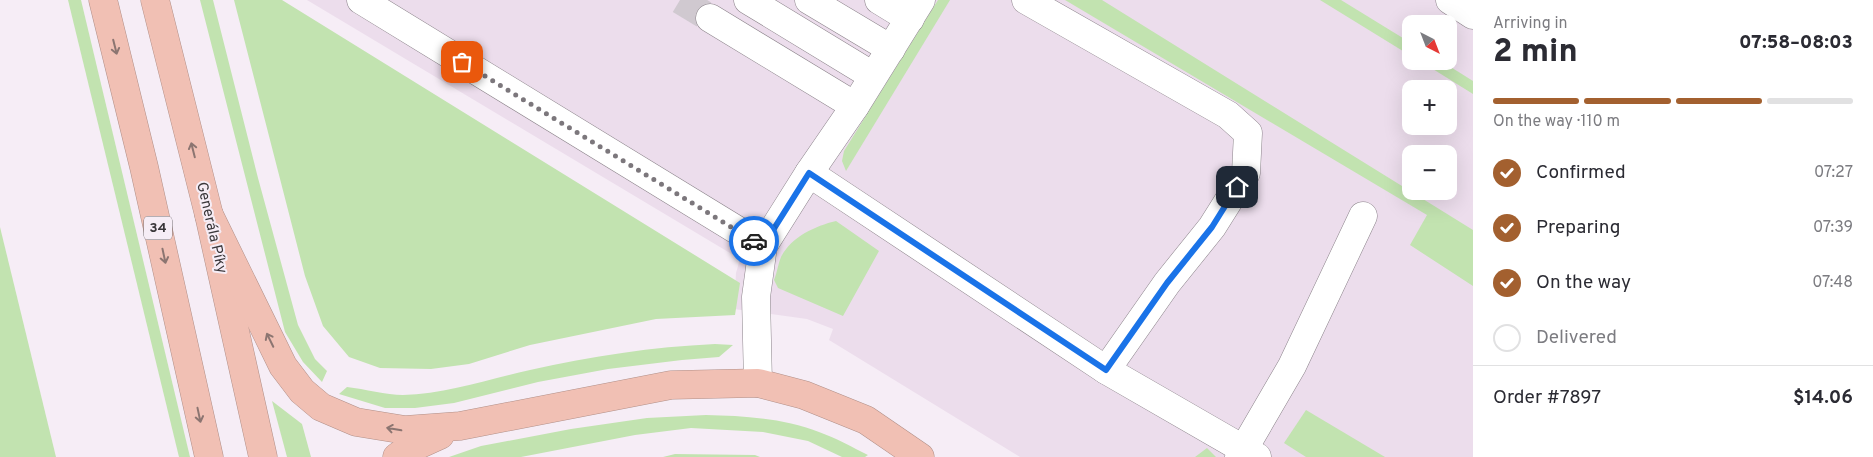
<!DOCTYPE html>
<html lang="en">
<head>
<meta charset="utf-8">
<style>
	body { margin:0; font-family:Overpass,sans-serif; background:#f2f2f3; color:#2b2b33; height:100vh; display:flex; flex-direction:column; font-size:19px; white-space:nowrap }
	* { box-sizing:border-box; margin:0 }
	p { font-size:16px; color:#7c7c81 }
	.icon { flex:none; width:28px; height:28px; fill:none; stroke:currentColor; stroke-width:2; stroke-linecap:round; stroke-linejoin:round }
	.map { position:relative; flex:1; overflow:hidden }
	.side { display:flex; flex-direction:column; background:#fff; width:400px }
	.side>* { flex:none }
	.needle { width:32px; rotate:138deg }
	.controls { position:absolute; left:1402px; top:15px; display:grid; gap:10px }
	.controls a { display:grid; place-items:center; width:55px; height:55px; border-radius:10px; background:#fff; box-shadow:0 5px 20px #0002; font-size:25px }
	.pin { position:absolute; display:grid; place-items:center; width:42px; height:42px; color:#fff; margin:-21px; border-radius:10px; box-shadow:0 2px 8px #0006 }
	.courier { position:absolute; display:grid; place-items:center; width:50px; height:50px; margin:-25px; border:4px solid #1a73e8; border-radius:50%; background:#fff; color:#222; box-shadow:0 1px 6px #0007 }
	.summary em { font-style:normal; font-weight:800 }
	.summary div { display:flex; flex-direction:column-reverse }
	.summary { display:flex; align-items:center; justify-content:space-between; height:85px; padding:0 20px }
	h1 { font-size:32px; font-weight:800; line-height:38px }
	.bar { display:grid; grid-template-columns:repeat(4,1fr); gap:8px 5px; align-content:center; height:60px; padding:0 20px }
	.bar i { height:6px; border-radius:4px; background:#e1e1e2 }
	.bar .active { background:#a3602f }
	.bar p { grid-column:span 4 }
	.line { display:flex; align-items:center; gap:12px; padding:0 20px; border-top:1px solid #e1e1e2 }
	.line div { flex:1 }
	ol { padding:0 20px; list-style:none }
	li { display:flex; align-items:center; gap:15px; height:55px }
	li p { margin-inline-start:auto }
	li .icon { padding:5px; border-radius:50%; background:#a3602f; color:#fff; stroke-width:4 }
	li:last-child { color:#7c7c81 }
	li i { width:28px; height:28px; border:2px solid #e1e1e2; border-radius:50% }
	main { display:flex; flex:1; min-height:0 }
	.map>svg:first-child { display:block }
	.built { fill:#ecddec; fill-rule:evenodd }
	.green { fill:#c2e3b0 }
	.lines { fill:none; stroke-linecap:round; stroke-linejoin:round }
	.minor-tunnel { stroke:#d0c9d0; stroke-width:28; stroke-dasharray:28 14; stroke-linecap:butt }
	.minor-casing { stroke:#8b838a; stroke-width:29 }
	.highway-casing { stroke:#b19089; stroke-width:29 }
	.minor { stroke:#fff; stroke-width:28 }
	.highway { stroke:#f1c0b4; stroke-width:28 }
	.oneway { stroke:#8c7571 }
	.done { stroke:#7c777c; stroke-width:5; stroke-dasharray:0 9 }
	.route { stroke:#1a73e8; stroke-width:6 }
	.labels { text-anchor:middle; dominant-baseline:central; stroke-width:4; stroke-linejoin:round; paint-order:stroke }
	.shield { fill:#f6edf6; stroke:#726e72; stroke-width:1 }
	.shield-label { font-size:14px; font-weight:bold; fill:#3a373a }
	.street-label { font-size:15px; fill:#3a373a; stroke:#f6edf6 }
</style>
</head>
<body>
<main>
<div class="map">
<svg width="1473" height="457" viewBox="0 0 1473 457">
	<rect width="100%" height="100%" fill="#f6edf6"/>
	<!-- built -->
	<path class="built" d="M307,0H1473V457H1020L829,340L833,329L807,319L734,309L736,273L740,259ZM1411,24H1449V61H1411ZM1411,89H1449V126H1411ZM1411,154H1449V191H1411Z"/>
	<!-- green -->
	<g class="green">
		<polygon points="68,0 81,0 190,457 179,457"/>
		<polygon points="200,0 213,0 258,178 298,325 315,359 327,371 322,382 303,362 285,332"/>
		<polygon points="234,0 282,0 740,283 735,315 656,319 530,345 469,364 431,369 380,368 349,357 323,326 305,276"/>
		<polygon points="938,0 950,0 846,171 842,161 844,151"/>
		<polygon points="1065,0 1102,0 1473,230 1473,286 1410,245 1427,215"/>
		<polygon points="1320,0 1341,0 1411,43 1411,56"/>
		<polygon points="1420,61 1441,61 1473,81 1473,94"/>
		<path d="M836,221L879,251L843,316L778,288L774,280C777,273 778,264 781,257C791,237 815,226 836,221Z"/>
		<polygon points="0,227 56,457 0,457"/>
		<path d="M715,344L733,345L719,357L682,360L608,369L538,382L454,403L415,408H385L339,394L347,387C365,389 386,395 403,395C446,394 489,379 530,370C592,356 652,347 715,344Z"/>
		<polygon points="272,401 302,424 311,457 287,457"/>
		<polygon points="1306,410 1385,457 1306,457 1284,443"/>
		<path d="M706,415C744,416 784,418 819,432C836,438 852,447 868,455L865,457H842L808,441L763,432L691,428L635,435L521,457H449L481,446L571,429L647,418Z"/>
		<polygon points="1207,448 1216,457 1195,457"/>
		<polygon points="675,454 755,455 760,457 663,457"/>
	</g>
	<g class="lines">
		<!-- minor-tunnel -->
		<polyline class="minor-tunnel" points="680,0 710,18"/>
		<defs>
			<g id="minor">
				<polyline points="361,0 763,246"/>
				<polyline points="748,0 873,76"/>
				<polyline points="809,0 891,49"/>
				<polyline points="879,0 910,19"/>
				<polyline points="1026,0 1228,115 1248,133 1246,173 1212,227 1167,283 1106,370"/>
				<polyline points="1450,0 1473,15"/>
				<polyline points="710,18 855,106"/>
				<polyline points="809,173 1106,370 1257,457"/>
				<polyline points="758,383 756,297 763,246 809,173 855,106 921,0"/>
				<polyline points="1239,457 1292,366 1363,216"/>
			</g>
			<g id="highway">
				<polyline points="103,0 144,167 209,457"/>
				<polyline points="155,0 209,215 263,457"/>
				<polyline points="209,215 283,366 302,391 321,407 356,422 405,430 460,426 671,385 758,383 804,395 866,420 920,457"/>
				<polyline points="397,457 405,451 440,435"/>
			</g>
		</defs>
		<!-- minor casing -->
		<use href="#minor" class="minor-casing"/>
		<!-- highway casing -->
		<use href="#highway" class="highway-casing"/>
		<!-- minor -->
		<use href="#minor" class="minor"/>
		<!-- highway -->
		<use href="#highway" class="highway"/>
	</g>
	<!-- one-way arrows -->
	<defs><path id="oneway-shaft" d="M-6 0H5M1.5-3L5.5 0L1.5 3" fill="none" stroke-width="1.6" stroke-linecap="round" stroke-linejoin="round" transform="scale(1.25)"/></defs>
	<g class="oneway">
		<use href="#oneway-shaft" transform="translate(115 47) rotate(76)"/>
		<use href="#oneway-shaft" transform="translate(193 150) rotate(-104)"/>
		<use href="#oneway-shaft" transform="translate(164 256) rotate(78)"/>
		<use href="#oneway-shaft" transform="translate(270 340) rotate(-116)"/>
		<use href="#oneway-shaft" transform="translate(199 415) rotate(78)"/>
		<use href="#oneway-shaft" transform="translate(394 429) rotate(-170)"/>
	</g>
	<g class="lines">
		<!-- done -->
		<polyline class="done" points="462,62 754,241"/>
		<!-- route -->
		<polyline class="route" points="754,241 763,246 809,173 1106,370 1167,283 1212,227 1237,187"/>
	</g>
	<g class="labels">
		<!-- shield labels -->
		<rect class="shield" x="144" y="216.5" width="28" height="23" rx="4"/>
		<g class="shield-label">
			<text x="158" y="228">34</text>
		</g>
		<!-- street labels -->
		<g class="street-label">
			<text transform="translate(211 228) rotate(77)">Generála Píky</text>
		</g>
	</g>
</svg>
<div class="controls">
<a><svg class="needle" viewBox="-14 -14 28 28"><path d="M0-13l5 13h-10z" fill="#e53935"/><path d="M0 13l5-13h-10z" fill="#7c7c81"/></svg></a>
<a>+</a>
<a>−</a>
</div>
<div class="pin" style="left:462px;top:62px;background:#ea580c"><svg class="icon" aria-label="bag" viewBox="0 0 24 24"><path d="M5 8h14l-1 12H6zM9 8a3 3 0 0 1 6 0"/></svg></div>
<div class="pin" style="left:1237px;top:187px;background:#1f2937"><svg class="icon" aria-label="home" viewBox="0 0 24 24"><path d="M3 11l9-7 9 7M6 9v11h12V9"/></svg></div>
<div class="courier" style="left:754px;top:241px"><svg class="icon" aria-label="car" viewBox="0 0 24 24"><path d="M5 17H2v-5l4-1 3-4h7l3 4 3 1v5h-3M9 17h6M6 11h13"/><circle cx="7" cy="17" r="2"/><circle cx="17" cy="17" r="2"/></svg></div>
</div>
<section class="side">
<div class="summary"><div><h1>2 min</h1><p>Arriving in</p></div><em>07:58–08:03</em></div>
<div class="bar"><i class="active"></i><i class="active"></i><i class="active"></i><i></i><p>On the way · 110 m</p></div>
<ol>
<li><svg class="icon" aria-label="check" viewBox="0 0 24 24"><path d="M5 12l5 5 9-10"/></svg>Confirmed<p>07:27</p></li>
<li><svg class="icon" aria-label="check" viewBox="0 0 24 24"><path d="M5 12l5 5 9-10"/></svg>Preparing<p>07:39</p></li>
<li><svg class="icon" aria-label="check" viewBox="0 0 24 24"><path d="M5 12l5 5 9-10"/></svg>On the way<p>07:48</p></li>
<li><i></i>Delivered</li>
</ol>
<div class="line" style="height:65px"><div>Order #7897</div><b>$14.06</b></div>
</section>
</main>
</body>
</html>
